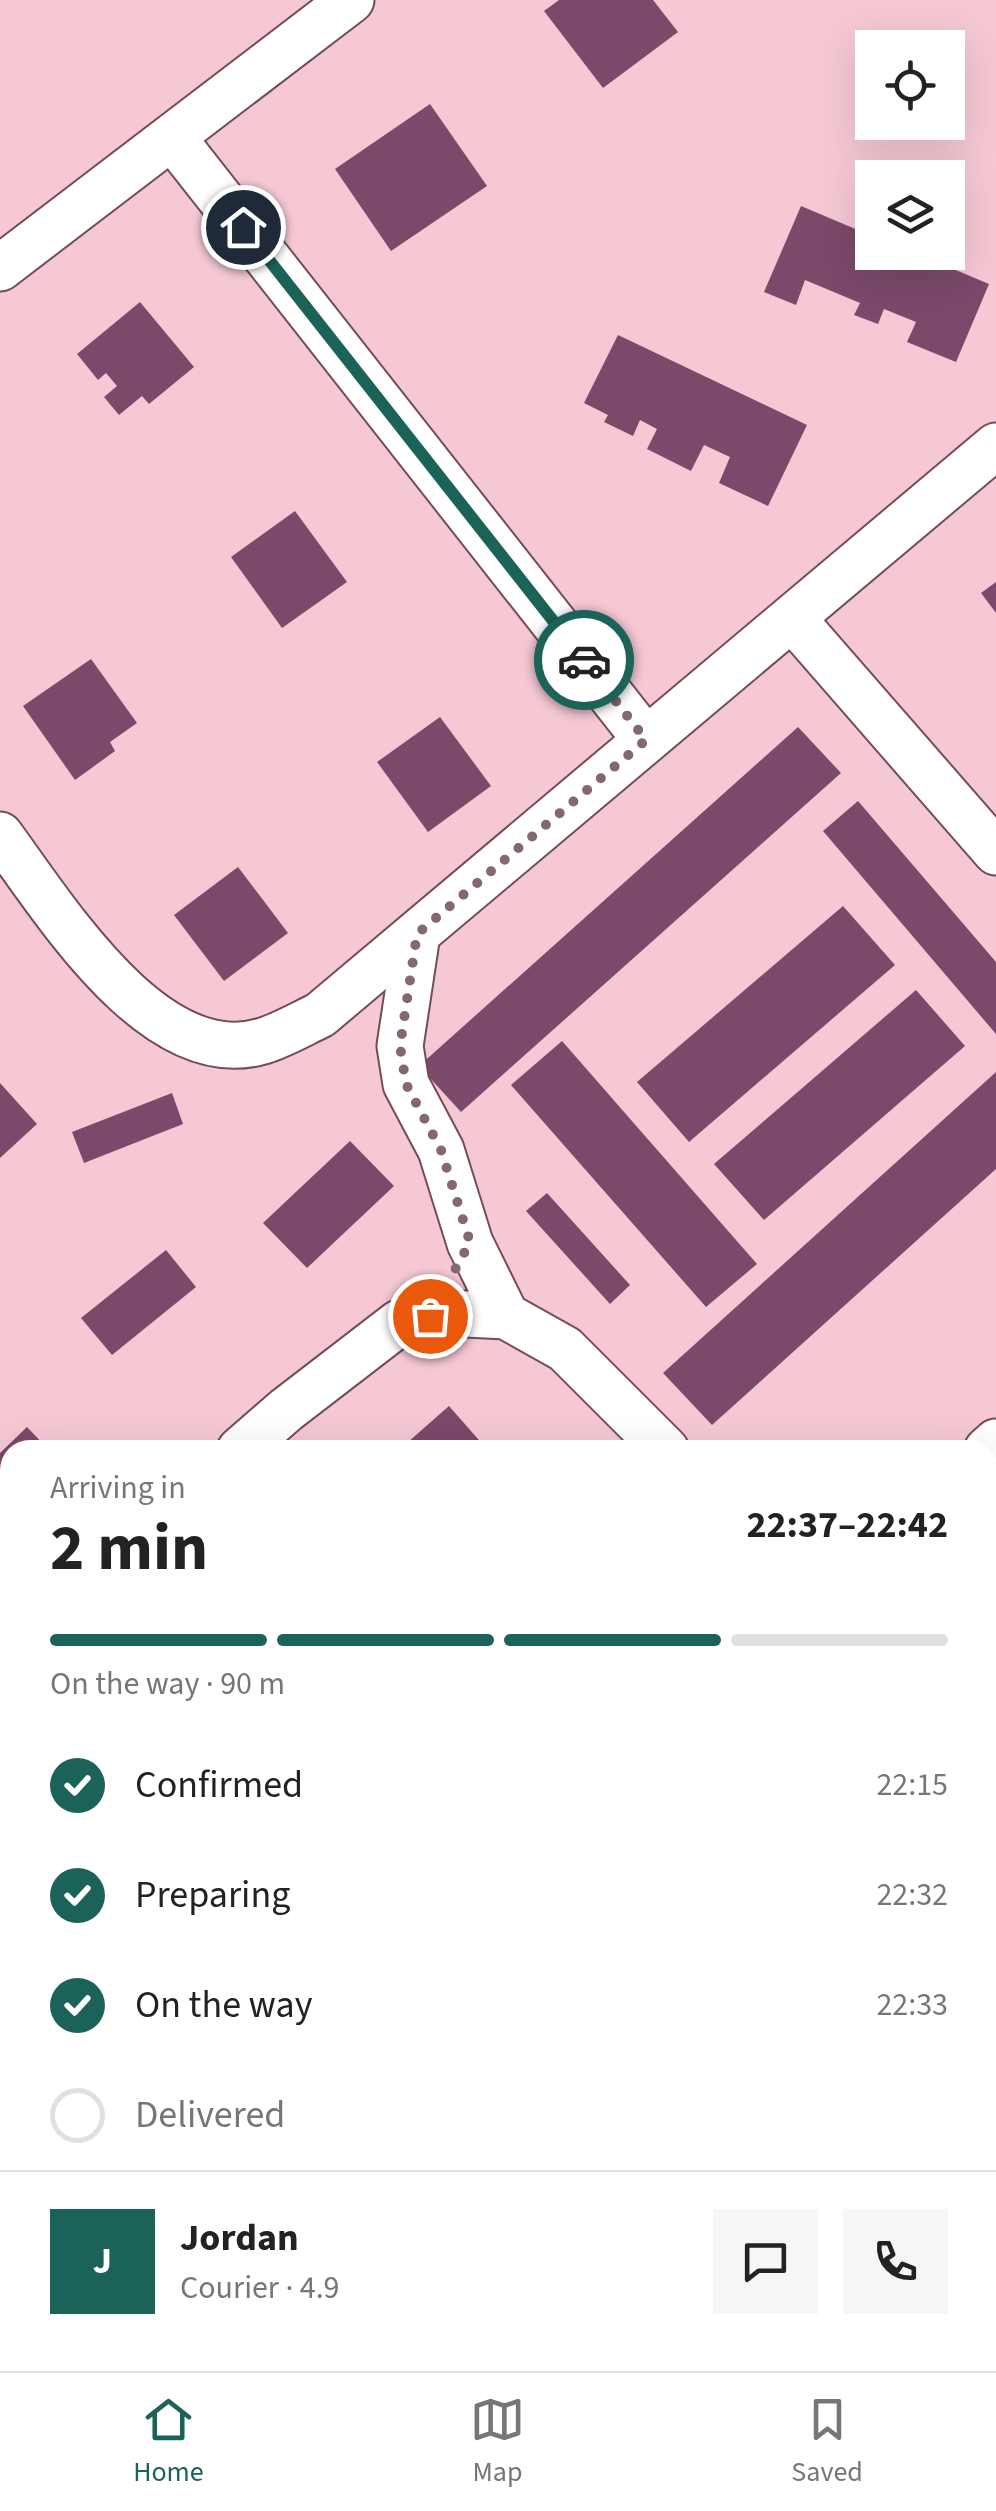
<!DOCTYPE html>
<html lang="en">
<head>
<meta charset="utf-8">
<style>
	body { margin:0; font-family:"Source Sans 3",sans-serif; background:#f6f6f6; color:#222; height:100vh; display:flex; flex-direction:column; font-size:38px; white-space:nowrap }
	* { box-sizing:border-box; margin:0 }
	p { font-size:32px; color:#767676 }
	.icon { flex:none; width:55px; height:55px; fill:none; stroke:currentColor; stroke-width:2; stroke-linecap:round; stroke-linejoin:round }
	.map { position:relative; flex:1; overflow:hidden }
	.sheet { position:absolute; left:0px; top:1440px; width:998px; height:932px; display:flex; flex-direction:column; background:#fff; border-radius:30px 30px 0 0; box-shadow:0 10px 40px #0002 }
	.sheet>* { flex:none }
	.fabs { position:absolute; left:855px; top:30px; display:grid; gap:20px }
	.fabs a { display:grid; place-items:center; width:110px; height:110px; border-radius:0px; background:#fff; box-shadow:0 10px 40px #0002; font-size:50px }
	.pin { position:absolute; display:grid; place-items:center; width:85px; height:85px; color:#fff; margin:-42px; border:5px solid #fff; border-radius:50%; box-shadow:0 2px 10px #0007 }
	.courier { position:absolute; display:grid; place-items:center; width:100px; height:100px; margin:-50px; border:8px solid #1b6359; border-radius:50%; background:#fff; color:#222; box-shadow:0 2px 12px #0007 }
	.head em { font-style:normal; font-weight:700 }
	.head div { display:flex; flex-direction:column-reverse }
	.head { display:flex; align-items:center; justify-content:space-between; height:170px; padding:0 50px }
	h1 { font-size:65px; font-weight:700; line-height:75px }
	.bar { display:grid; grid-template-columns:repeat(4,1fr); gap:15px 10px; align-content:center; height:120px; padding:0 50px }
	.bar i { height:12px; border-radius:8px; background:#e0e0e0 }
	.bar .current { background:#1b6359 }
	.bar p { grid-column:span 4 }
	.line { display:flex; align-items:center; gap:25px; padding:0 50px; border-top:2px solid #e0e0e0 }
	.line div { flex:1 }
	.round { display:grid; place-items:center; flex:none; width:105px; height:105px; border-radius:0px; background:#f6f6f6 }
	ol { padding:0 50px; list-style:none }
	li { display:flex; align-items:center; gap:30px; height:110px }
	li p { margin-inline-start:auto }
	li .icon { padding:10px; border-radius:50%; background:#1b6359; color:#fff; stroke-width:4 }
	li:last-child { color:#767676 }
	li i { width:55px; height:55px; border:5px solid #e0e0e0; border-radius:50% }
	.dock { display:flex; justify-content:space-around; align-items:center; height:140px; border-top:2px solid #e0e0e0; background:#fff; font-size:28px; color:#767676 }
	.dock a { display:grid; justify-items:center; gap:5px }
	.dock .current { color:#1b6359 }
	.map>svg:first-child { display:block }
	.building { fill:#7b496a }
	.lines { fill:none; stroke-linecap:round; stroke-linejoin:round }
	.minor-casing { stroke:#724d57; stroke-width:49 }
	.minor { stroke:#fff; stroke-width:45 }
	.done { stroke:#83686f; stroke-width:10; stroke-dasharray:0 18 }
	.route { stroke:#1b6359; stroke-width:12 }
</style>
</head>
<body>
<div class="map">
<svg width="996" height="2371" viewBox="0 0 996 2371">
	<rect width="100%" height="100%" fill="#f5c8d4"/>
	<!-- building -->
	<g class="building">
		<polygon points="559,0 653,0 678,32 603,88 544,11"/>
		<polygon points="430,104 487,186 391,251 335,169"/>
		<polygon points="801,206 872,236 872,252 913,252 989,284 956,362 907,342 916,322 884,309 878,324 854,315 860,303 805,280 796,305 764,292"/>
		<polygon points="140,302 194,367 149,404 142,396 119,415 104,397 117,386 106,373 98,380 77,354"/>
		<polygon points="618,335 807,425 768,506 719,483 730,457 704,445 691,471 647,449 657,429 640,420 633,436 604,422 608,415 584,403"/>
		<polygon points="295,511 347,582 282,628 231,557"/>
		<polygon points="996,582 996,613 981,593"/>
		<polygon points="91,659 137,723 110,742 115,751 75,780 23,706"/>
		<polygon points="440,717 491,786 428,832 377,762"/>
		<polygon points="798,727 841,773 461,1112 419,1066"/>
		<polygon points="858,801 996,962 996,1034 823,831"/>
		<polygon points="238,867 288,933 224,981 174,915"/>
		<polygon points="843,906 895,965 689,1142 637,1082"/>
		<polygon points="916,990 965,1046 764,1220 714,1164"/>
		<polygon points="562,1041 757,1264 706,1307 511,1085"/>
		<polygon points="996,1072 996,1169 712,1425 663,1373"/>
		<polygon points="0,1083 37,1124 0,1158"/>
		<polygon points="172,1093 183,1124 84,1163 72,1132"/>
		<polygon points="350,1141 394,1186 307,1268 263,1223"/>
		<polygon points="547,1193 630,1285 610,1304 526,1211"/>
		<polygon points="166,1250 196,1287 112,1355 81,1318"/>
		<polygon points="449,1406 485,1447 482,1450 399,1450"/>
		<polygon points="27,1427 49,1450 10,1450 10,1529 0,1538 0,1453"/>
		<polygon points="0,1903 10,1913 10,1933 0,1943"/>
		<polygon points="502,2362 575,2362 566,2371 511,2371"/>
		<polygon points="672,2362 776,2362 767,2371 662,2371"/>
	</g>
	<g class="lines">
		<defs>
			<g id="minor">
				<polyline points="172,137 646,740"/>
				<polyline points="0,268 351,0"/>
				<polyline points="792,618 996,852"/>
				<path d="M0,835C54,908 155,1074 263,1041C282,1035 301,1024 320,1015L996,446"/>
				<polyline points="417,934 400,1046 406,1084 441,1150 470,1243 506,1316"/>
				<polyline points="240,1450 286,1410 399,1323 446,1313 506,1316 565,1349 666,1450"/>
				<polyline points="987,1450 996,1442"/>
				<polyline points="0,1658 10,1649"/>
				<polyline points="946,2362 953,2371"/>
			</g>
		</defs>
		<!-- minor casing -->
		<use href="#minor" class="minor-casing"/>
		<!-- minor -->
		<use href="#minor" class="minor"/>
	</g>
	<g class="lines">
		<!-- done -->
		<polyline class="done" points="430,1316 470,1242 441,1150 406,1084 400,1046 417,934 646,740 584,660"/>
		<!-- route -->
		<polyline class="route" points="243,227 584,660"/>
	</g>
</svg>
<div class="fabs">
<a><svg class="icon" aria-label="locate" viewBox="0 0 24 24"><circle cx="12" cy="12" r="6"/><path d="M12 2v4M12 18v4M2 12h4M18 12h4"/></svg></a>
<a><svg class="icon" aria-label="layers" viewBox="0 0 24 24"><path d="M12 4l9 5-9 5-9-5zM3 14l9 5 9-5"/></svg></a>
</div>
<div class="pin" style="left:430px;top:1316px;background:#ea580c"><svg class="icon" aria-label="bag" viewBox="0 0 24 24"><path d="M5 8h14l-1 12H6zM9 8a3 3 0 0 1 6 0"/></svg></div>
<div class="pin" style="left:243px;top:227px;background:#1f2937"><svg class="icon" aria-label="home" viewBox="0 0 24 24"><path d="M3 11l9-7 9 7M6 9v11h12V9"/></svg></div>
<div class="courier" style="left:584px;top:660px"><svg class="icon" aria-label="car" viewBox="0 0 24 24"><path d="M5 17H2v-5l4-1 3-4h7l3 4 3 1v5h-3M9 17h6M6 11h13"/><circle cx="7" cy="17" r="2"/><circle cx="17" cy="17" r="2"/></svg></div>
<section class="sheet">
<div class="head"><div><h1>2 min</h1><p>Arriving in</p></div><em>22:37–22:42</em></div>
<div class="bar"><i class="current"></i><i class="current"></i><i class="current"></i><i></i><p>On the way · 90 m</p></div>
<ol>
<li><svg class="icon" aria-label="check" viewBox="0 0 24 24"><path d="M5 12l5 5 9-10"/></svg>Confirmed<p>22:15</p></li>
<li><svg class="icon" aria-label="check" viewBox="0 0 24 24"><path d="M5 12l5 5 9-10"/></svg>Preparing<p>22:32</p></li>
<li><svg class="icon" aria-label="check" viewBox="0 0 24 24"><path d="M5 12l5 5 9-10"/></svg>On the way<p>22:33</p></li>
<li><i></i>Delivered</li>
</ol>
<div class="line" style="height:180px"><b class="round" style="background:#1b6359;color:#fff">J</b><div><b>Jordan</b><p>Courier · 4.9</p></div><a class="round"><svg class="icon" aria-label="chat" viewBox="0 0 24 24"><path d="M4 5h16v11H9l-5 4z"/></svg></a><a class="round"><svg class="icon" aria-label="phone" viewBox="0 0 24 24"><path d="M5 4h4l2 5-3 2q2 4 5 5l2-3 5 2v4C11 20 4 13 5 4z"/></svg></a></div>
</section>
</div>
<nav class="dock">
<a class="current"><svg class="icon" aria-label="home" viewBox="0 0 24 24"><path d="M3 11l9-7 9 7M6 9v11h12V9"/></svg>Home</a>
<a><svg class="icon" aria-label="map" viewBox="0 0 24 24"><path d="M3 6l6-2 6 2 6-2v14l-6 2-6-2-6 2zM9 4v14M15 6v14"/></svg>Map</a>
<a><svg class="icon" aria-label="saved" viewBox="0 0 24 24"><path d="M7 4h10v16l-5-4-5 4z"/></svg>Saved</a>
</nav>
</body>
</html>
